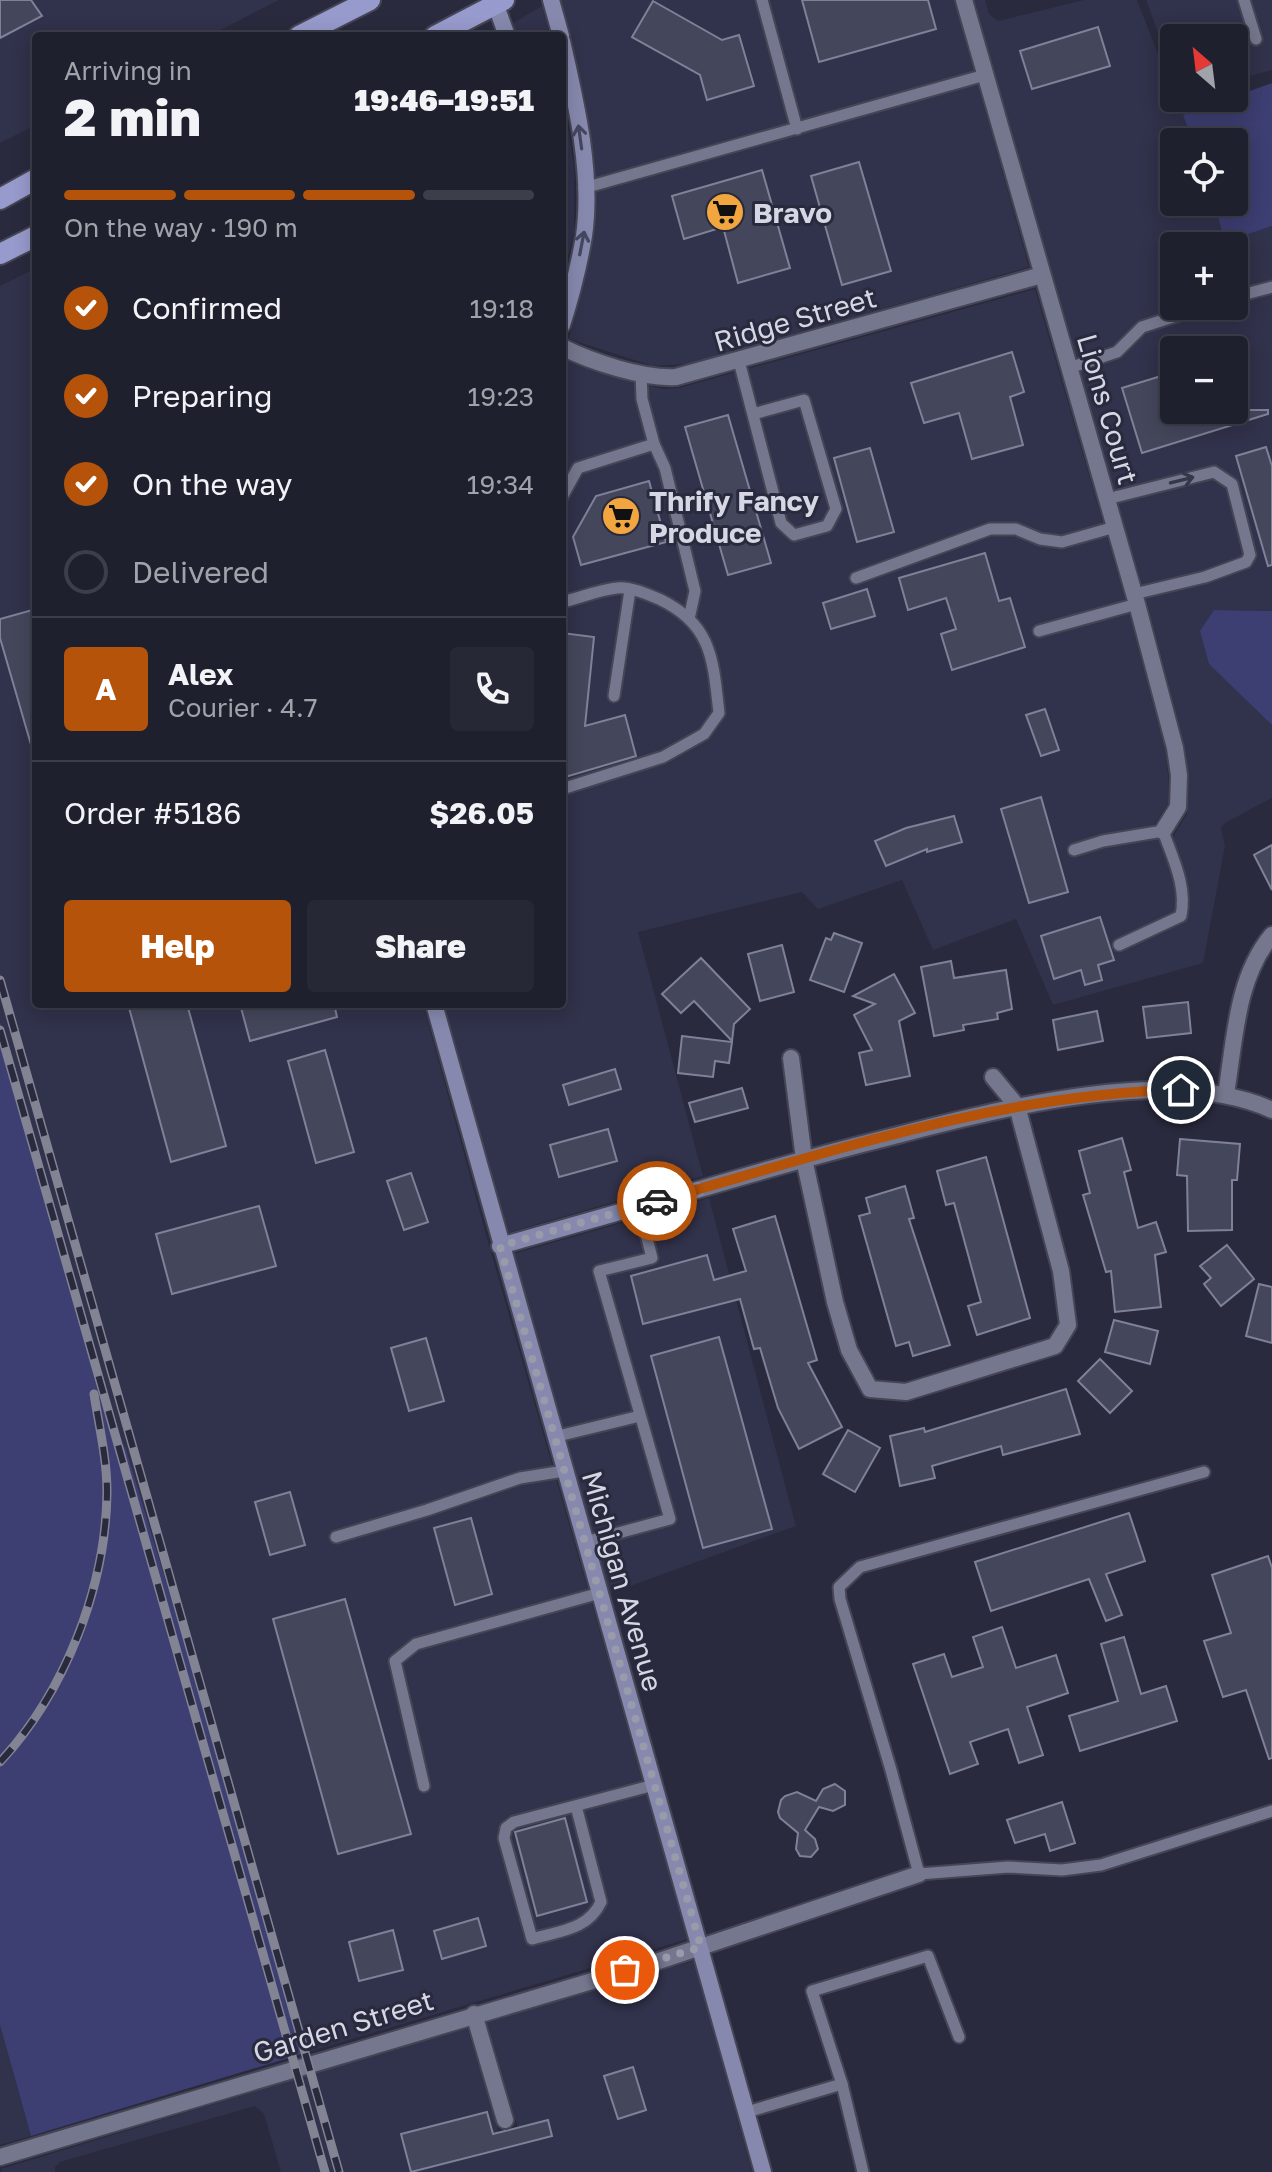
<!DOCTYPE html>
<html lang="en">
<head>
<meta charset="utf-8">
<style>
	body { margin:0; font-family:"Golos Text",sans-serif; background:#272836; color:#f1f3f6; height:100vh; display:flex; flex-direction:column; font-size:30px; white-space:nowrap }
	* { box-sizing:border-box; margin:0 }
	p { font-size:26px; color:#a1a3aa }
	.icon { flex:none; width:44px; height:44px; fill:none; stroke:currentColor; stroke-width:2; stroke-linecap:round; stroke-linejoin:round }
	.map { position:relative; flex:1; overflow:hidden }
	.side { position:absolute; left:32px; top:32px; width:534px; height:976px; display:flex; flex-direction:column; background:#1f202e; border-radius:8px; box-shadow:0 4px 20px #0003,0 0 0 2px #3c3e4a }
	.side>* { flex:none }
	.needle { width:52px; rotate:332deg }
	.controls { position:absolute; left:1160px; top:24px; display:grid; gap:16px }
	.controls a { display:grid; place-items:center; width:88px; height:88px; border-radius:8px; background:#1f202e; box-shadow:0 4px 20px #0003,0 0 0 2px #3c3e4a; font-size:40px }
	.pin { position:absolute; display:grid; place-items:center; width:68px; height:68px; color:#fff; margin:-34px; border:4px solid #fff; border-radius:50%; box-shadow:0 2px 8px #0007 }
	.courier { position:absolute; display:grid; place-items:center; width:80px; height:80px; margin:-40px; border:6px solid #b45309; border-radius:50%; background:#fff; color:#222; box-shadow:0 2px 10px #0007 }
	.summary em { font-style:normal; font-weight:800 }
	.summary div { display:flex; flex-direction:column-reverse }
	.summary { display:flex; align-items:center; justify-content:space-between; height:136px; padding:0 32px }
	h1 { font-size:52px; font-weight:800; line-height:60px }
	.bar { display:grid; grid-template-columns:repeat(4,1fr); gap:12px 8px; align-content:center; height:96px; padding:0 32px }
	.bar i { height:10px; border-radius:6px; background:#3c3e4a }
	.bar .current { background:#b45309 }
	.bar p { grid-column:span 4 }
	.line { display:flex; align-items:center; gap:20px; padding:0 32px; border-top:2px solid #3c3e4a }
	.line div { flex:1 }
	.round { display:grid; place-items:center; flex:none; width:84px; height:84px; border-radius:8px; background:#272836 }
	ol { padding:0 32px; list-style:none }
	li { display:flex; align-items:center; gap:24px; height:88px }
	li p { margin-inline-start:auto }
	li .icon { padding:8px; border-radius:50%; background:#b45309; color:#fff; stroke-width:4 }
	li:last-child { color:#a1a3aa }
	li i { width:44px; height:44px; border:4px solid #3c3e4a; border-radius:50% }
	.cta { display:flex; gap:16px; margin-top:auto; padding:16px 32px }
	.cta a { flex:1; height:92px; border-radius:8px; background:#b45309; color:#fff; font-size:32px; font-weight:800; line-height:92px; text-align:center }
	.cta a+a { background:#272836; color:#f1f3f6 }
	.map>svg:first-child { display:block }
	.built { fill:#31324b; fill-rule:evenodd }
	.green { fill:#3d3e71 }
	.building { fill:#44465b; stroke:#7f8198; stroke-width:2 }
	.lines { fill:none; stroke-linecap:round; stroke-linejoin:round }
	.lane-casing { stroke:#454555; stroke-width:15 }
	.street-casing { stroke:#454555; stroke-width:20 }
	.secondary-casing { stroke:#454555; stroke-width:20 }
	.primary-casing { stroke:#454555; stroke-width:24 }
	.lane { stroke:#75778e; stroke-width:11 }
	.street { stroke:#75778e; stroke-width:16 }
	.secondary { stroke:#8689ad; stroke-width:16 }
	.primary { stroke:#979acc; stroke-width:20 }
	.rail-casing { stroke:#838493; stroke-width:9 }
	.rail { stroke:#292a3d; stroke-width:6; stroke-dasharray:18; stroke-linecap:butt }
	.oneway { stroke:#45465f }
	.oneway2 { stroke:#343649 }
	.done { stroke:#999aaa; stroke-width:8; stroke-dasharray:0 14.4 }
	.route { stroke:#b45309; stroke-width:10 }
	.labels { text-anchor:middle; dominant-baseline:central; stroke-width:6; stroke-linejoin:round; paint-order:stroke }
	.poi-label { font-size:28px; font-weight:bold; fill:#d6d7e4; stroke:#292a3d; text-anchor:start }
	.street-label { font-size:28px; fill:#d6d7e4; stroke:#292a3d }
</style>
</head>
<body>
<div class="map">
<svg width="1272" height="2172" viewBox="0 0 1272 2172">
	<rect width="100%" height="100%" fill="#292a3d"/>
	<!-- built -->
	<g class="built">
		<polygon points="0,0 279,0 209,36 36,36 36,125 0,143"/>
		<polygon points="561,0 954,0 1029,267 688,364 653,366 569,339 594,238 595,169 586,103"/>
		<path d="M974,0H985L989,14L998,21L1084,0H1137L1176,101L1184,103L1204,98H1229L1183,115L1193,142H1174V202H1214L1225,241L1272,226V611L1215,610L1258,710L1272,725V798L1225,823L1221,828L1225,846L1203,963L1053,1005L1016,919L933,950L902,880L818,909L802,892L638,932L703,1176L507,1233L444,1004H562V359L640,384L664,389L679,388L1035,289L1127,606L1165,749L1168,774V803L1149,833L1167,846L1187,814L1189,776L1185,746L1147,602ZM1174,246H1234V306H1174ZM1174,350H1234V410H1174Z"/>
		<polygon points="1146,0 1272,0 1272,70 1234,80 1234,38 1174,38 1174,76"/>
		<polygon points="542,6 550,36 517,36 513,23"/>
		<polygon points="562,88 574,168 574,231 562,282"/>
		<polygon points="36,268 36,1004 423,1004 487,1238 688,1939 308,2052 126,1449 102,1406 0,1021 0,286"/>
		<polygon points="709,1198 796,1526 611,1593 707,1933 513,1254"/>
		<polygon points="694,1961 752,2172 281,2172 264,2114 255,2106 60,2162 55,2167 55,2172 2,2172 1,2169 467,2027 499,2133 518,2128 486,2022"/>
		<polygon points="0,2025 31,2136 0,2145"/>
	</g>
	<!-- green -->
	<g class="green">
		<polygon points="1272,83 1272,226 1225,242 1214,202 1234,202 1234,142 1193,142 1183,115"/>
		<polygon points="1214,610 1272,611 1272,725 1209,664 1200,631"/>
		<polygon points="0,1021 102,1406 126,1449 308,2052 31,2136 0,2025"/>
	</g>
	<!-- building -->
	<g class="building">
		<polygon points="0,0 31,0 42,16 0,38"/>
		<polygon points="802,0 928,0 936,29 819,62"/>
		<polygon points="653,1 722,40 739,35 754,86 707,100 700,75 632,37"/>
		<polygon points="1098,27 1110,66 1032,89 1020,51"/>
		<polygon points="859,162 891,271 842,285 811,176"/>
		<polygon points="762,170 790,268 738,283 723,227 684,239 672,196"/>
		<polygon points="1012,352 1024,392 1010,397 1023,445 972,459 959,413 924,423 911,383"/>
		<polygon points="1174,372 1174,410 1268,410 1268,414 1142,453 1122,388"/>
		<polygon points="728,415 771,563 728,575 685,427"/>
		<polygon points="1266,447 1272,466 1272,565 1268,566 1236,456"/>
		<polygon points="870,448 894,532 857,542 834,458"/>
		<polygon points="649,481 666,542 581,565 573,537 596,496"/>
		<polygon points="985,553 999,601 1010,598 1025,647 952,670 941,634 956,629 946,598 908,610 899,578"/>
		<polygon points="867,589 875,616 831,629 823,603"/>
		<polygon points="36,609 36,747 32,748 0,638 0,619"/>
		<polygon points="562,633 594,637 585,726 625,715 636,756 562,778"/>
		<polygon points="1045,709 1059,750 1041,756 1026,715"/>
		<polygon points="1041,797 1068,892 1029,903 1001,809"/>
		<polygon points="954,816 962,842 927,852 927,849 886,866 875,841 906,828"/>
		<polygon points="1272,845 1272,890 1254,855"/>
		<polygon points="1100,917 1114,960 1098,965 1102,980 1085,985 1081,970 1054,979 1041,936"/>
		<polygon points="834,933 862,943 844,992 810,980 826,938 831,940"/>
		<polygon points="782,945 794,992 760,1001 748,954"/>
		<polygon points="701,958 750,1009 734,1024 732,1041 694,1001 681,1013 662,994"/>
		<polygon points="951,961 954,978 1006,970 1012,1009 997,1013 998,1019 963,1025 964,1030 934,1036 921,967"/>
		<polygon points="894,974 915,1013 899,1021 910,1076 866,1085 859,1053 872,1050 854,1015 875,1004 853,996"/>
		<polygon points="1188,1002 1191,1033 1147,1038 1143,1007"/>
		<polygon points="128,1004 187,1004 226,1146 171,1162"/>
		<polygon points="240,1004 334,1004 337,1017 250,1041"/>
		<polygon points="1097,1011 1103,1041 1058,1050 1053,1020"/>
		<polygon points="682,1036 732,1042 729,1063 715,1061 713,1077 678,1073"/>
		<polygon points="325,1050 354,1152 316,1163 288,1061"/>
		<polygon points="615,1069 621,1089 569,1105 563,1085"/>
		<polygon points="742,1088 748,1108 695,1122 689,1103"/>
		<polygon points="608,1129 617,1161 559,1177 550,1145"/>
		<polygon points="1122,1138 1131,1170 1124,1172 1138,1228 1156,1222 1166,1252 1155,1255 1161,1307 1115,1312 1111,1271 1106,1272 1083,1195 1090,1193 1079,1151"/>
		<polygon points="1180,1139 1240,1144 1237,1180 1232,1180 1232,1230 1188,1231 1187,1176 1177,1175"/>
		<polygon points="986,1157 1030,1318 977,1335 968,1306 981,1302 954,1203 946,1205 937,1171"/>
		<polygon points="411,1173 428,1222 404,1230 387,1181"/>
		<polygon points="905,1186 914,1218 909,1219 950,1345 913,1356 909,1342 896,1346 859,1216 870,1213 866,1198"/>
		<polygon points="259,1206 276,1266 172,1294 156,1234"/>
		<polygon points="775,1216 817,1360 808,1363 842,1427 799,1449 778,1408 760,1348 754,1349 740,1299 643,1324 631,1276 707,1255 714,1280 746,1271 733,1229"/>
		<polygon points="1227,1245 1254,1279 1221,1306 1204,1284 1211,1278 1200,1266"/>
		<polygon points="1259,1284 1272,1287 1272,1343 1246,1336"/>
		<polygon points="1114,1320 1158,1331 1150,1364 1105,1352"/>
		<polygon points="719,1337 772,1529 703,1548 651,1356"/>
		<polygon points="426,1338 444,1401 409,1411 391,1348"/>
		<polygon points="1100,1359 1132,1391 1110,1413 1078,1381"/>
		<polygon points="1066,1389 1080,1434 1003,1455 1001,1446 932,1466 935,1478 900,1486 890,1436 924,1428 925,1432"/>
		<polygon points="848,1430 880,1448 855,1492 823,1474"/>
		<polygon points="290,1492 305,1545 270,1555 255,1502"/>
		<polygon points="1129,1513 1145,1561 1106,1574 1122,1615 1106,1621 1089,1579 991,1611 975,1562"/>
		<polygon points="471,1518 492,1594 455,1605 434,1528"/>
		<polygon points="1268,1556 1272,1568 1272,1758 1269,1759 1246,1690 1223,1697 1204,1641 1231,1633 1212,1575"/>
		<polygon points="345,1599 411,1834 338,1854 273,1619"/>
		<polygon points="1002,1627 1016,1668 1056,1655 1068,1693 1027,1707 1043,1755 1019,1763 1008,1729 970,1742 978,1764 950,1774 913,1664 944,1654 952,1677 983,1667 973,1637"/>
		<polygon points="1124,1637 1141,1694 1166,1686 1177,1721 1080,1751 1069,1716 1118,1701 1101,1644"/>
		<polygon points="835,1784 845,1791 845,1805 833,1811 819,1807 805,1830 815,1839 818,1849 811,1857 800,1856 796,1849 798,1833 780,1818 778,1812 781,1800 785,1796 797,1792 816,1801 823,1789"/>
		<polygon points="1062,1802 1075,1843 1050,1851 1045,1834 1015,1843 1007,1820"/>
		<polygon points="565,1818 587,1902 537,1916 515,1832"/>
		<polygon points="478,1918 486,1946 442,1959 434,1931"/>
		<polygon points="393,1930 403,1970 359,1981 349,1942"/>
		<polygon points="633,2067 646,2110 618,2119 604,2076"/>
		<polygon points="487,2112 493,2134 548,2120 552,2136 411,2172 401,2134"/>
	</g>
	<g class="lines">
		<defs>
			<g id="lane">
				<polyline points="762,0 797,129"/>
				<polyline points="1244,0 1256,39"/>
				<polyline points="584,188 985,75"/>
				<polyline points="1234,297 1272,287"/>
				<polyline points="739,361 781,523 794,535 827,526 836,509 804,400 753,414"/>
				<polyline points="1069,368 1117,352 1142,327 1207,306"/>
				<polyline points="654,444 665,468 695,591 689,619"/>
				<polyline points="562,497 578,468 654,444 642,399 641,374"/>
				<polyline points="1107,499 1214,472 1232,484 1250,555 1246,562 1205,577 1134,594"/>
				<polyline points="856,578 990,529 1016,529 1040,539 1062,542 1115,527"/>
				<path d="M562,602C580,598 598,590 617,588C629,586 647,594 659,599C712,624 713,659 719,713L704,734L663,757L562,789"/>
				<polyline points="1039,631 1137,604"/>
				<polyline points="614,696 630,590"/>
				<path d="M1074,850L1103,841L1163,831C1173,859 1187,886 1181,916L1119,945"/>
				<polyline points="554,1437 640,1416"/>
				<polyline points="1204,1472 860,1567 839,1587 840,1599 891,1770 919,1874 1008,1867 1062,1870 1101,1865 1272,1811"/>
				<polyline points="336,1537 427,1510 520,1478 564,1471"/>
				<polyline points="585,1542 670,1519 599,1271 652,1258 639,1206"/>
				<polyline points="424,1786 395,1661 416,1644 600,1593"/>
				<path d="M576,1806L601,1902C588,1930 559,1931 532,1939L504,1838L506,1828L514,1822L654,1785"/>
				<polyline points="747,2112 842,2084"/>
				<polyline points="863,2172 842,2084 812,1991 928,1956 959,2037"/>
			</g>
			<g id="street">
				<polyline points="964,0 1137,604 1175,748 1179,775 1178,807 1163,831"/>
				<path d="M562,347C592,362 643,379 676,377L1042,275"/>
				<polyline points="791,1058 804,1159 835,1302 849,1350 870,1389 906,1392 1055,1346 1068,1325 1061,1271 1017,1106 993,1077"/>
				<path d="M1226,1094C1235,1040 1236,978 1272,935"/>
				<path d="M697,1190C761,1171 826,1153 890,1137C996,1110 1170,1063 1272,1110"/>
				<polyline points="474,2014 505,2120"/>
				<polyline points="0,2157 656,1962 919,1874"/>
			</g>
			<g id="secondary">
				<polyline points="494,0 507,36"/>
				<polyline points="551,0 561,36"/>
				<path d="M562,41C576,102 593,173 584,236C579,265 571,297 562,325"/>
				<polyline points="434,1004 763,2172"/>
				<polyline points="500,1246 697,1190"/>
			</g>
			<g id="primary">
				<polyline points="299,36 370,0"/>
				<polyline points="435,36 504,0"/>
				<polyline points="0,199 36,179"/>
				<polyline points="0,254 36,236"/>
			</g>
		</defs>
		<!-- lane casing -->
		<use href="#lane" class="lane-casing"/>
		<!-- street casing -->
		<use href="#street" class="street-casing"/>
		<!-- secondary casing -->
		<use href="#secondary" class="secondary-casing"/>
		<!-- primary casing -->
		<use href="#primary" class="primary-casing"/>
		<!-- lane -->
		<use href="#lane" class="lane"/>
		<!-- street -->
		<use href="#street" class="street"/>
		<!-- secondary -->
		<use href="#secondary" class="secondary"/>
		<!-- primary -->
		<use href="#primary" class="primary"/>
		<defs>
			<g id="rail">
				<polyline points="0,980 339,2172"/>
				<polyline points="0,1030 325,2172"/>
				<path d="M0,1762C65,1692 106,1587 107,1492C107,1459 99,1426 94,1394"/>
			</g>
		</defs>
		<!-- rail casing -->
		<use href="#rail" class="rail-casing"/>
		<!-- rail -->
		<use href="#rail" class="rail"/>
	</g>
	<!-- one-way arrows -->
	<defs><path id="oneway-shaft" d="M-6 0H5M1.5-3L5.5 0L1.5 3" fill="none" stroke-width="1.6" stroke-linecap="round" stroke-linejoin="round" transform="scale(2)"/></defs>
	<g class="oneway">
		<use href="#oneway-shaft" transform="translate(580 137) rotate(-98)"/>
		<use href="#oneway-shaft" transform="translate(582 243) rotate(-79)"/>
	</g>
	<use class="oneway2" href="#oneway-shaft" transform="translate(1182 480) rotate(-14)"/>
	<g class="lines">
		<!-- done -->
		<polyline class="done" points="625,1970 701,1947 500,1246 657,1201"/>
		<!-- route -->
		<path class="route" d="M657,1201C828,1153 1002,1093 1181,1090"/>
	</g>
	<!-- icons -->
	<defs>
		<symbol id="supermarket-disc" viewBox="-11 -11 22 22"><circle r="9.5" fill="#f1a63f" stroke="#292a3d"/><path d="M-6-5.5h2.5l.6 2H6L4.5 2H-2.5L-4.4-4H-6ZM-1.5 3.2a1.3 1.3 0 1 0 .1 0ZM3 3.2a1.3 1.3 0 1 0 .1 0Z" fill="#111"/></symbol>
	</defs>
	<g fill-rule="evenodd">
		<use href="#supermarket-disc" x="703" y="190" width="44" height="44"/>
		<use href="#supermarket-disc" x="599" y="494" width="44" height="44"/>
	</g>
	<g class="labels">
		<!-- poi labels -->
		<g class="poi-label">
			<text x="753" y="212">Bravo</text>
			<text x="649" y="500">Thrify Fancy<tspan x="649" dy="32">Produce</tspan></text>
		</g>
		<!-- street labels -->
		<g class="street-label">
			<text transform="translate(795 319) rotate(-16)">Ridge Street</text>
			<text transform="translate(1108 409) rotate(74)">Lions Court</text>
			<text transform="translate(623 1581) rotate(74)">Michigan Avenue</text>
			<text transform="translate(343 2026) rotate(-17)">Garden Street</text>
		</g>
	</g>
</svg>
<div class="controls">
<a><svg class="needle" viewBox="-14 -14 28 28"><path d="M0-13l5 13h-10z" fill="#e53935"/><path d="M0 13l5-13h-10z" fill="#a1a3aa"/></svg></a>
<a><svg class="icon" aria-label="locate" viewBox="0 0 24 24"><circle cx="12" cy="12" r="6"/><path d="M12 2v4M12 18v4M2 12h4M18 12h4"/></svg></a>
<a>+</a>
<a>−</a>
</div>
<div class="pin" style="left:625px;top:1970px;background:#ea580c"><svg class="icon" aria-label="bag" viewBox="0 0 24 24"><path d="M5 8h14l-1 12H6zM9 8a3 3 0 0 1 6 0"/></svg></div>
<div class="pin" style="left:1181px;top:1090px;background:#1f2937"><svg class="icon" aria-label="home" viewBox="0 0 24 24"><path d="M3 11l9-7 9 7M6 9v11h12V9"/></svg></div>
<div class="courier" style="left:657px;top:1201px"><svg class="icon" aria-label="car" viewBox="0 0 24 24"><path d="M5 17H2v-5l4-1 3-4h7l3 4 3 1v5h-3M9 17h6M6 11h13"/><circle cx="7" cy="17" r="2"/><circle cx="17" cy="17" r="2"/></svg></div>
<section class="side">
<div class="summary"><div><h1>2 min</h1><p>Arriving in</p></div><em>19:46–19:51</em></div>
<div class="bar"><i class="current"></i><i class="current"></i><i class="current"></i><i></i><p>On the way · 190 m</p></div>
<ol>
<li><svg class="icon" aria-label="check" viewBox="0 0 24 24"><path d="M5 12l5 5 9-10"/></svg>Confirmed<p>19:18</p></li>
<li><svg class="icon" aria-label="check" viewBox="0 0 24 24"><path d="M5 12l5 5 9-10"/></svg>Preparing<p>19:23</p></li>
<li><svg class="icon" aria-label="check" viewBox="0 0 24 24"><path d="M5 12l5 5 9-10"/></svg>On the way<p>19:34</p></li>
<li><i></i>Delivered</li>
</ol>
<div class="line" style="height:144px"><b class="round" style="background:#b45309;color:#fff">A</b><div><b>Alex</b><p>Courier · 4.7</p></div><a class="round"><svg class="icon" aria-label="phone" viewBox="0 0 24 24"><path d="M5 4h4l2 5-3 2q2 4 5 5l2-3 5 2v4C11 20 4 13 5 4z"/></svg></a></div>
<div class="line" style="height:104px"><div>Order #5186</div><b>$26.05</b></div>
<div class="cta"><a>Help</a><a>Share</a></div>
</section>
</div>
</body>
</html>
